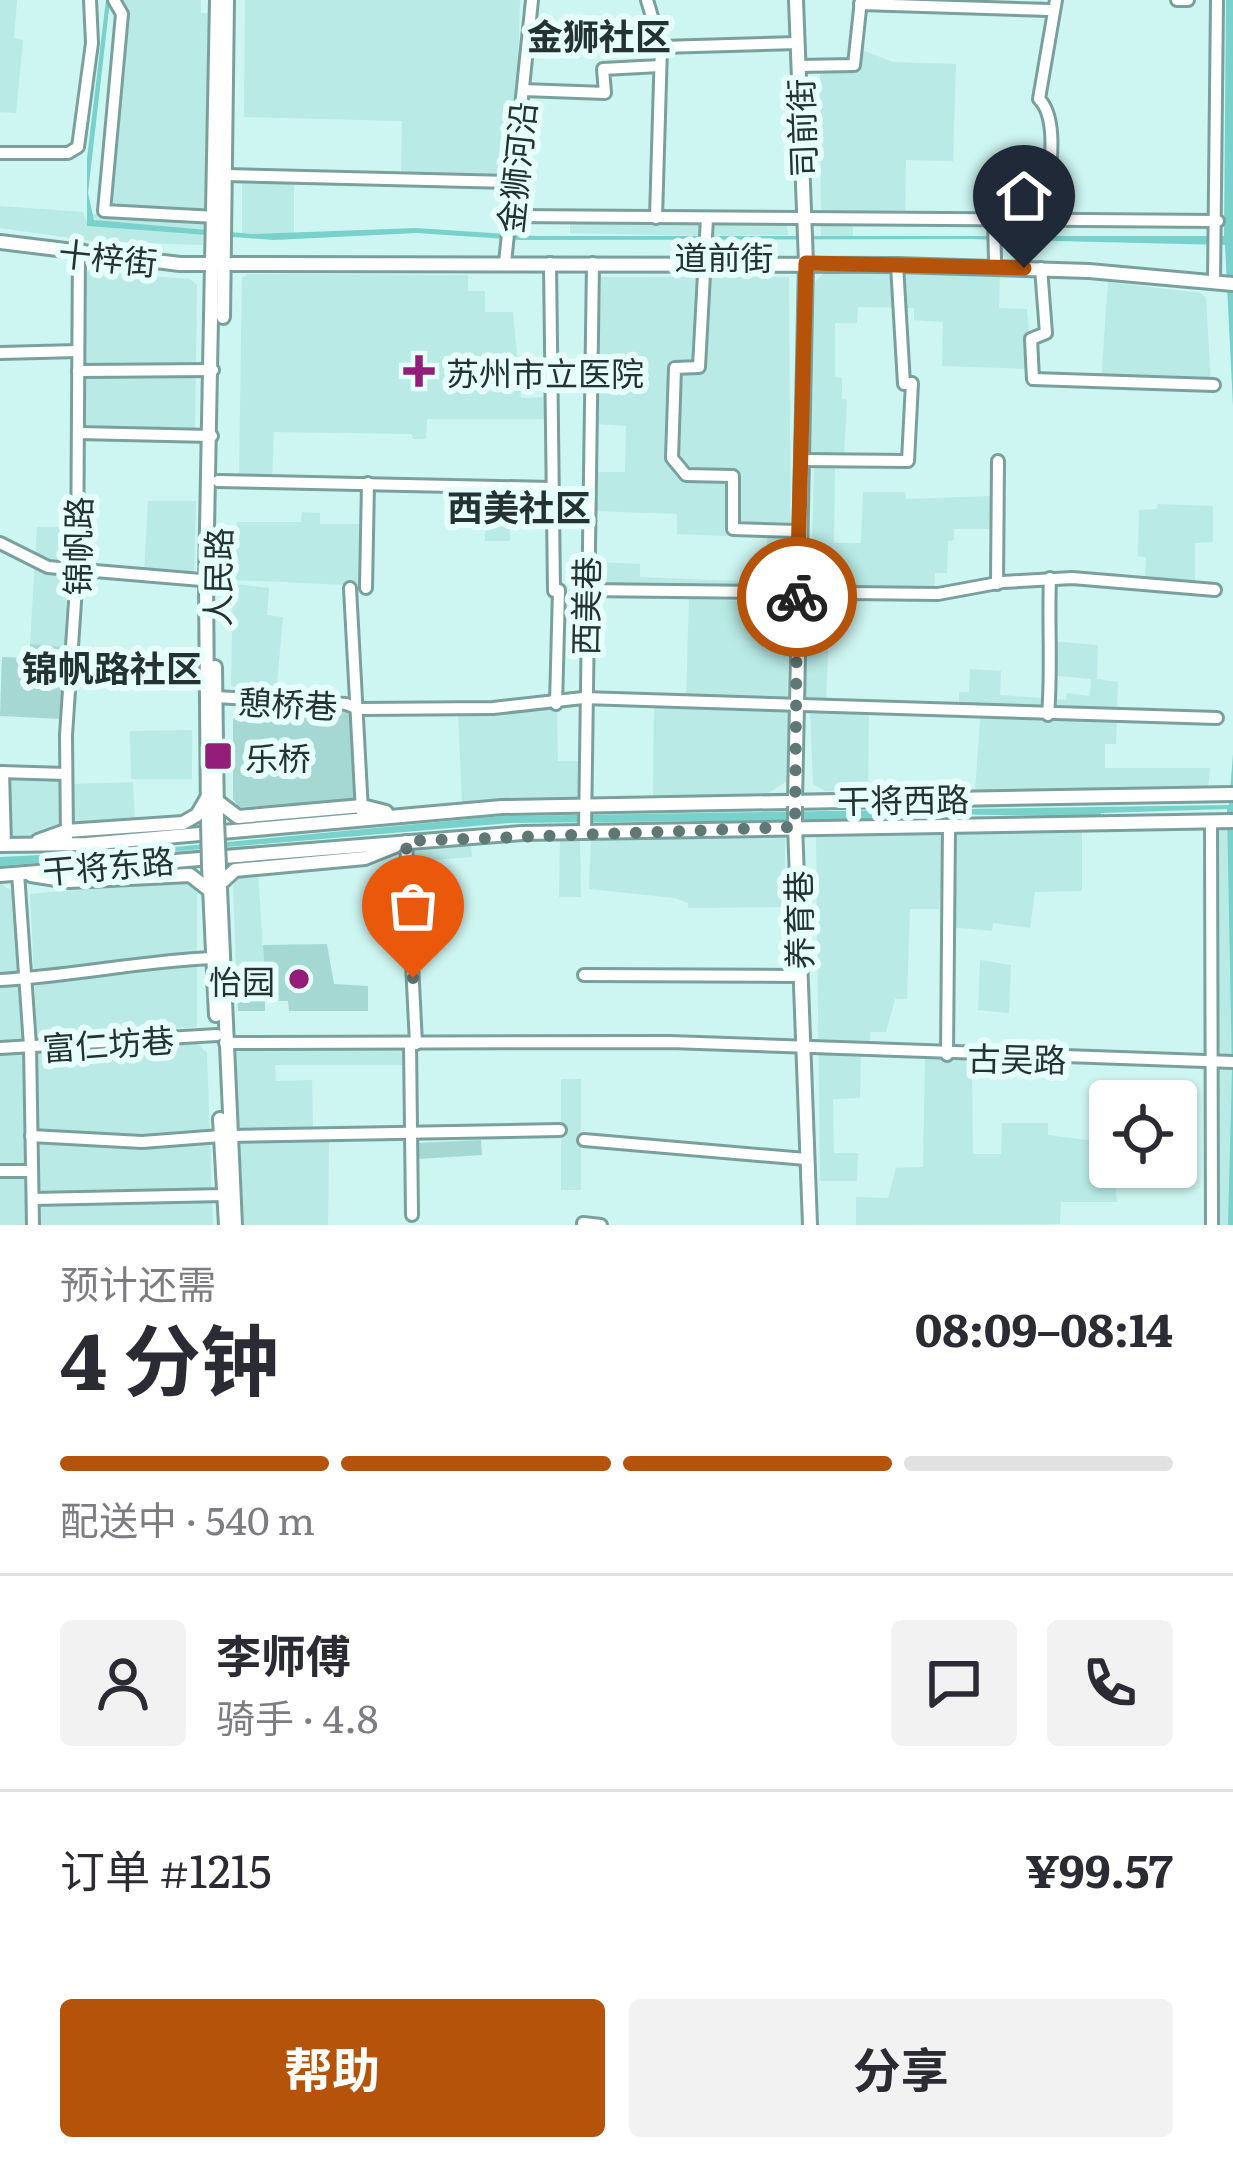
<!DOCTYPE html>
<html lang="zh">
<head>
<meta charset="utf-8">
<style>
	body { margin:0; font-family:Literata,"Noto Sans SC",serif; background:#f2f2f3; color:#2b2b33; height:100vh; display:flex; flex-direction:column; font-size:45px; white-space:nowrap }
	* { box-sizing:border-box; margin:0 }
	p { font-size:39px; color:#7c7c81 }
	.icon { flex:none; width:66px; height:66px; fill:none; stroke:currentColor; stroke-width:2; stroke-linecap:round; stroke-linejoin:round }
	.map { position:relative; height:1225px; overflow:hidden }
	.sheet { display:flex; flex-direction:column; background:#fff; flex:1 }
	.sheet>* { flex:none }
	.tools { position:absolute; left:1089px; top:1080px; display:grid; gap:24px }
	.tools a { display:grid; place-items:center; width:108px; height:108px; border-radius:12px; background:#fff; box-shadow:0 3px 9px #0004; font-size:60px }
	.pin { position:absolute; display:grid; place-items:center; width:102px; height:102px; color:#fff; margin:-123px -51px; border-radius:50% 50% 50% 0; rotate:-45deg; box-shadow:0 0 12px #0007 }
	.pin .icon { rotate:45deg }
	.courier { position:absolute; display:grid; place-items:center; width:120px; height:120px; margin:-60px; border:9px solid #b45309; border-radius:50%; background:#fff; color:#222; box-shadow:0 3px 15px #0007 }
	.headline em { font-style:normal; font-weight:700 }
	.headline div { display:flex; flex-direction:column-reverse }
	.headline { display:flex; align-items:center; justify-content:space-between; height:204px; padding:0 60px }
	h1 { font-size:78px; font-weight:700; line-height:90px }
	.bar { display:grid; grid-template-columns:repeat(4,1fr); gap:18px 12px; align-content:center; height:144px; padding:0 60px }
	.bar i { height:15px; border-radius:9px; background:#e1e1e2 }
	.bar .active { background:#b45309 }
	.bar p { grid-column:span 4 }
	.line { display:flex; align-items:center; gap:30px; padding:0 60px; border-top:3px solid #e1e1e2 }
	.line div { flex:1 }
	.round { display:grid; place-items:center; flex:none; width:126px; height:126px; border-radius:12px; background:#f2f2f3 }
	.action { display:flex; gap:24px; margin-top:auto; padding:24px 60px }
	.action a { flex:1; height:138px; border-radius:12px; background:#b45309; color:#fff; font-size:48px; font-weight:700; line-height:138px; text-align:center }
	.action a+a { background:#f2f2f3; color:#2b2b33 }
	.map>svg:first-child { display:block }
	.built { fill:#b9eae5 }
	.green { fill:#a5d8d3 }
	.water { fill:#78d1ca }
	.lines { fill:none; stroke-linecap:round; stroke-linejoin:round }
	.minor-casing { stroke:#7aa09c; stroke-width:16 }
	.major-casing { stroke:#7aa09c; stroke-width:18 }
	.minor { stroke:#fff; stroke-width:10 }
	.major { stroke:#fff; stroke-width:12 }
	.major-bridge-casing { stroke:#7aa09c; stroke-width:18; stroke-linecap:butt }
	.major-bridge { stroke:#fff; stroke-width:12 }
	.done { stroke:#5f7775; stroke-width:12; stroke-dasharray:0 21.6 }
	.route { stroke:#b45309; stroke-width:15 }
	.poi-dot { fill:#941d79; stroke:#e7fffc; stroke-width:4.5 }
	.labels { text-anchor:middle; dominant-baseline:central; stroke-width:12; stroke-linejoin:round; paint-order:stroke }
	.street-label { font-size:33px; fill:#243332; stroke:#e7fffc }
	.poi-label { font-size:33px; fill:#243332; stroke:#e7fffc; text-anchor:start }
	.neighbourhood-label { font-size:36px; font-weight:bold; fill:#243332; stroke:#e7fffc }
</style>
</head>
<body>
<div class="map">
<svg width="1233" height="1225" viewBox="0 0 1233 1225">
	<rect width="100%" height="100%" fill="#cdf5f1"/>
	<!-- built -->
	<g class="built">
		<polygon points="0,0 17,0 14,38 23,40 16,113 0,112"/>
		<polygon points="110,0 201,0 201,13 208,13 204,231 99,222 89,214 107,214 122,6 110,5"/>
		<polygon points="245,0 520,0 517,105 507,178 401,176 402,121 244,117"/>
		<polygon points="862,50 893,62 956,64 953,161 906,160 905,219 853,220 853,236 821,237 820,70 860,70"/>
		<polygon points="294,177 294,234 242,234 242,178"/>
		<polygon points="0,206 83,212 88,226 203,235 203,245 92,241 0,228"/>
		<polygon points="570,219 703,221 702,236 570,233"/>
		<polygon points="712,221 786,222 788,235 709,236"/>
		<polygon points="84,271 190,279 197,285 195,432 84,427"/>
		<polygon points="248,274 468,275 468,291 485,291 485,312 513,312 521,398 546,397 546,419 427,419 426,439 413,439 412,434 274,432 272,479 239,478 242,278"/>
		<polygon points="904,274 1000,277 999,308 1027,309 1032,369 942,366 943,322 914,320 914,308 858,307 857,323 835,323 835,377 842,378 842,399 847,400 844,455 811,454 815,282 823,274"/>
		<polygon points="601,277 789,277 791,593 593,586 594,562 640,564 640,577 766,582 767,538 677,534 677,514 595,511 596,472 625,472 626,426 597,424"/>
		<polygon points="1108,282 1201,293 1206,298 1211,384 1101,381"/>
		<polygon points="814,464 835,464 834,543 861,543 863,492 905,492 906,499 993,496 993,529 954,529 954,540 948,541 947,573 935,573 934,590 811,591"/>
		<polygon points="494,491 552,491 553,515 510,516 510,541 485,541 486,517 495,516"/>
		<polygon points="148,501 196,501 194,576 144,573"/>
		<polygon points="1158,504 1213,506 1213,542 1195,543 1195,585 1145,581 1146,557 1138,556 1139,510 1157,509"/>
		<polygon points="302,512 320,513 320,524 368,524 368,586 235,580 237,522 301,522"/>
		<polygon points="37,527 70,527 64,647 30,644"/>
		<polygon points="233,584 269,588 267,615 283,617 276,694 231,686"/>
		<polygon points="689,599 790,602 787,701 686,698"/>
		<polygon points="809,600 830,601 826,702 805,701"/>
		<polygon points="1051,641 1098,645 1097,679 1118,682 1116,744 1105,744 1105,768 1210,768 1208,790 975,791 981,707 959,706 959,692 969,692 970,669 1001,671 1000,695 1066,700 1067,693 1090,696 1091,679 1048,675"/>
		<polygon points="654,705 789,709 789,780 768,793 653,797"/>
		<polygon points="557,707 558,761 580,761 579,798 462,803 458,713"/>
		<polygon points="810,710 869,711 868,790 825,791 813,784"/>
		<polygon points="192,730 192,779 131,779 130,731"/>
		<polygon points="59,776 61,829 55,836 4,837 1,777"/>
		<polygon points="133,782 135,822 74,826 73,784"/>
		<polygon points="1219,829 1233,829 1233,1225 1216,1225 1214,833"/>
		<polygon points="1082,830 1082,891 1035,892 1030,928 993,923 992,931 951,927 952,831"/>
		<polygon points="946,831 939,909 910,909 907,999 895,999 886,1032 870,1032 869,1055 861,1055 860,1098 833,1099 834,1153 858,1153 857,1181 820,1181 816,838 822,833"/>
		<polygon points="785,835 785,907 688,908 688,903 675,898 589,889 591,838"/>
		<polygon points="560,841 580,841 581,897 559,897"/>
		<polygon points="471,844 472,857 431,860 433,891 412,893 415,851"/>
		<polygon points="258,872 265,982 237,995 233,886 240,876"/>
		<polygon points="176,880 190,881 197,893 197,1027 37,1039 30,894"/>
		<polygon points="0,883 13,892 18,971 0,979"/>
		<polygon points="980,960 1011,965 1009,1013 978,1010"/>
		<polygon points="20,981 25,1035 20,1041 0,1042 0,982"/>
		<polygon points="196,1042 207,1053 213,1225 38,1225 35,1051"/>
		<polygon points="408,1048 408,1065 275,1065 276,1081 312,1080 313,1129 244,1131 236,1127 231,1051"/>
		<polygon points="24,1053 27,1225 0,1225 0,1054"/>
		<polygon points="925,1059 979,1060 979,1070 972,1071 973,1154 1001,1154 1002,1123 1048,1123 1048,1135 1110,1143 1117,1202 1061,1202 1060,1224 856,1225 856,1197 888,1198 896,1168 923,1167"/>
		<rect x="561" y="1079" width="20" height="111"/>
		<polygon points="329,1138 328,1225 244,1225 240,1141"/>
	</g>
	<!-- green -->
	<g class="green">
		<polygon points="30,644 64,647 61,719 0,716 2,657 29,658"/>
		<polygon points="238,707 346,712 353,719 355,796 350,802 239,807 233,799 233,721"/>
		<polygon points="327,944 334,984 368,986 368,1011 289,1011 288,1001 279,1001 278,993 265,1000 265,1011 238,1011 237,995 245,994 248,982 265,981 263,945"/>
		<polygon points="481,1140 482,1155 417,1159 416,1143"/>
	</g>
	<!-- water -->
	<g class="water">
		<polygon points="106,0 110,0 88,193 94,220 252,234 416,228 536,236 1224,236 1226,0 1233,0 1233,406 1225,245 970,239 520,240 417,233 274,240 87,226 87,158"/>
		<polygon points="1233,754 1233,1225 1228,1225 1232,1071 1227,809 1101,813 1100,817 945,814 927,819 910,814 909,819 511,823 0,866 0,857 144,850 501,816 1229,805"/>
	</g>
	<g class="lines">
		<defs>
			<g id="minor">
				<polyline points="114,0 122,14 104,211 216,217"/>
				<polyline points="647,0 661,47 656,218"/>
				<polyline points="1177,0 1188,0"/>
				<polyline points="860,4 1050,10"/>
				<polyline points="661,47 797,43"/>
				<polyline points="798,66 854,65 861,0"/>
				<polyline points="523,90 605,93 603,69 660,66"/>
				<polyline points="0,153 68,153 78,147 92,43 90,0"/>
				<polyline points="226,175 510,182"/>
				<polyline points="508,216 1218,221"/>
				<polyline points="707,218 699,367 675,368 672,458 686,475 733,476 733,529 798,531"/>
				<path d="M1047,220C1046,187 1062,121 1039,99L1056,0"/>
				<polyline points="994,221 995,259"/>
				<polyline points="505,263 532,0"/>
				<polyline points="550,263 554,591"/>
				<polyline points="1041,268 1046,333 1031,339 1033,379 1214,385"/>
				<polyline points="1214,282 1217,0"/>
				<polyline points="0,353 78,351"/>
				<polyline points="78,371 213,370"/>
				<polyline points="78,433 212,436"/>
				<polyline points="801,460 908,461 912,383 904,384 897,265"/>
				<polyline points="218,481 551,488"/>
				<polyline points="0,543 48,567 213,581"/>
				<polyline points="997,584 998,461"/>
				<polyline points="350,588 362,812"/>
				<polyline points="366,588 368,483"/>
				<polyline points="584,590 938,594 1003,582 1072,578 1215,590"/>
				<polyline points="215,697 346,704 359,709 493,708 583,698 1217,718"/>
				<polyline points="556,704 559,590"/>
				<path d="M1048,715C1052,668 1048,624 1050,578"/>
				<polyline points="0,772 66,774"/>
				<polyline points="3,772 5,845"/>
				<polyline points="1211,822 1212,1225"/>
				<polyline points="585,831 593,263"/>
				<polyline points="67,838 66,735 77,572 79,248"/>
				<polyline points="406,841 416,1044"/>
				<polyline points="18,873 30,1046 33,1225"/>
				<polyline points="584,975 798,976"/>
				<path d="M0,980C72,976 141,961 213,958"/>
				<polyline points="225,1043 670,1042 1233,1062"/>
				<polyline points="410,1044 412,1215"/>
				<polyline points="0,1048 217,1035"/>
				<polyline points="947,1055 949,825"/>
				<polyline points="31,1136 142,1142 221,1136"/>
				<polyline points="230,1136 560,1130"/>
				<polyline points="584,1140 806,1159"/>
				<polyline points="0,1171 32,1171"/>
				<polyline points="33,1199 224,1195"/>
				<polyline points="583,1223 601,1225"/>
			</g>
			<g id="major">
				<polyline points="0,242 180,264 897,265 1089,271 1233,284"/>
				<polyline points="223,317 227,0"/>
				<polyline points="215,667 217,821"/>
				<polyline points="217,801 238,817 362,806 386,812"/>
				<polyline points="795,802 806,263 796,0"/>
				<polyline points="208,821 206,581 217,0"/>
				<polyline points="795,825 810,1225"/>
				<polyline points="38,841 66,831 183,823 197,815 207,798"/>
				<polyline points="0,845 87,844 502,807 1233,794"/>
				<polyline points="209,866 216,1015"/>
				<polyline points="219,866 235,1225"/>
				<polyline points="0,875 522,833 1233,821"/>
				<polyline points="31,875 69,881 190,875 208,889"/>
				<polyline points="221,883 235,870 365,858 395,846"/>
				<polyline points="220,1119 226,1225"/>
			</g>
		</defs>
		<!-- minor casing -->
		<use href="#minor" class="minor-casing"/>
		<!-- major casing -->
		<use href="#major" class="major-casing"/>
		<!-- minor -->
		<use href="#minor" class="minor"/>
		<!-- major -->
		<use href="#major" class="major"/>
		<defs>
			<g id="major-bridge">
				<polyline points="795,806 795,822"/>
				<polyline points="208,821 209,866"/>
				<polyline points="217,821 219,866"/>
			</g>
		</defs>
		<!-- major-bridge casing -->
		<use href="#major-bridge" class="major-bridge-casing"/>
		<!-- major-bridge -->
		<use href="#major-bridge" class="major-bridge"/>
	</g>
	<g class="lines">
		<!-- done -->
		<polyline class="done" points="413,978 406,841 795,827 797,597"/>
		<!-- route -->
		<polyline class="route" points="797,597 806,263 1024,268"/>
	</g>
	<!-- markers -->
	<g class="poi-dot">
		<path d="M413 353h12v12h12v12h-12v12h-12v-12h-12v-12h12z"/>
		<rect x="203" y="741" width="30" height="30" rx="6"/>
		<circle cx="299" cy="979" r="12"/>
	</g>
	<g class="labels">
		<!-- street labels -->
		<g class="street-label">
			<text transform="translate(800 128) rotate(-92)">司前街</text>
			<text transform="translate(515 167) rotate(-84)">金狮河沿</text>
			<text x="724" y="255">道前街</text>
			<text transform="translate(108 256) rotate(6)">十梓街</text>
			<text transform="translate(76 546) rotate(-89)">锦帆路</text>
			<text transform="translate(216 577) rotate(-89)">人民路</text>
			<text transform="translate(584 606) rotate(-89)">西美巷</text>
			<text transform="translate(288 702) rotate(3)">憩桥巷</text>
			<text transform="translate(903 798) rotate(-1)">干将西路</text>
			<text transform="translate(108 864) rotate(-5)">干将东路</text>
			<text transform="translate(797 920) rotate(-91)">养育巷</text>
			<text transform="translate(108 1042) rotate(-4)">富仁坊巷</text>
			<text transform="translate(1017 1057) rotate(1)">古吴路</text>
		</g>
		<!-- poi labels -->
		<g class="poi-label">
			<text x="446" y="371">苏州市立医院</text>
			<text x="245" y="756">乐桥</text>
			<text x="275" y="979" text-anchor="end">怡园</text>
		</g>
		<!-- neighbourhood labels -->
		<g class="neighbourhood-label">
			<text x="599" y="34">金狮社区</text>
			<text x="519" y="505">西美社区</text>
			<text x="112" y="666">锦帆路社区</text>
		</g>
	</g>
</svg>
<div class="tools">
<a><svg class="icon" aria-label="locate" viewBox="0 0 24 24"><circle cx="12" cy="12" r="6"/><path d="M12 2v4M12 18v4M2 12h4M18 12h4"/></svg></a>
</div>
<div class="pin" style="left:413px;top:978px;background:#ea580c"><svg class="icon" aria-label="bag" viewBox="0 0 24 24"><path d="M5 8h14l-1 12H6zM9 8a3 3 0 0 1 6 0"/></svg></div>
<div class="pin" style="left:1024px;top:268px;background:#1f2937"><svg class="icon" aria-label="home" viewBox="0 0 24 24"><path d="M3 11l9-7 9 7M6 9v11h12V9"/></svg></div>
<div class="courier" style="left:797px;top:597px"><svg class="icon" aria-label="bike" viewBox="0 0 24 24"><circle cx="6" cy="16" r="4"/><circle cx="18" cy="16" r="4"/><path d="M6 16l4-8h5l3 8M10 8l3 8H6M13 5h3"/></svg></div>
</div>
<section class="sheet">
<div class="headline"><div><h1>4 分钟</h1><p>预计还需</p></div><em>08:09–08:14</em></div>
<div class="bar"><i class="active"></i><i class="active"></i><i class="active"></i><i></i><p>配送中 · 540 m</p></div>
<div class="line" style="height:216px"><a class="round"><svg class="icon" aria-label="person" viewBox="0 0 24 24"><circle cx="12" cy="8" r="4"/><path d="M4 21q1-7 8-7t8 7"/></svg></a><div><b>李师傅</b><p>骑手 · 4.8</p></div><a class="round"><svg class="icon" aria-label="chat" viewBox="0 0 24 24"><path d="M4 5h16v11H9l-5 4z"/></svg></a><a class="round"><svg class="icon" aria-label="phone" viewBox="0 0 24 24"><path d="M5 4h4l2 5-3 2q2 4 5 5l2-3 5 2v4C11 20 4 13 5 4z"/></svg></a></div>
<div class="line" style="height:156px"><div>订单 #1215</div><b>¥99.57</b></div>
<div class="action"><a>帮助</a><a>分享</a></div>
</section>
</body>
</html>
